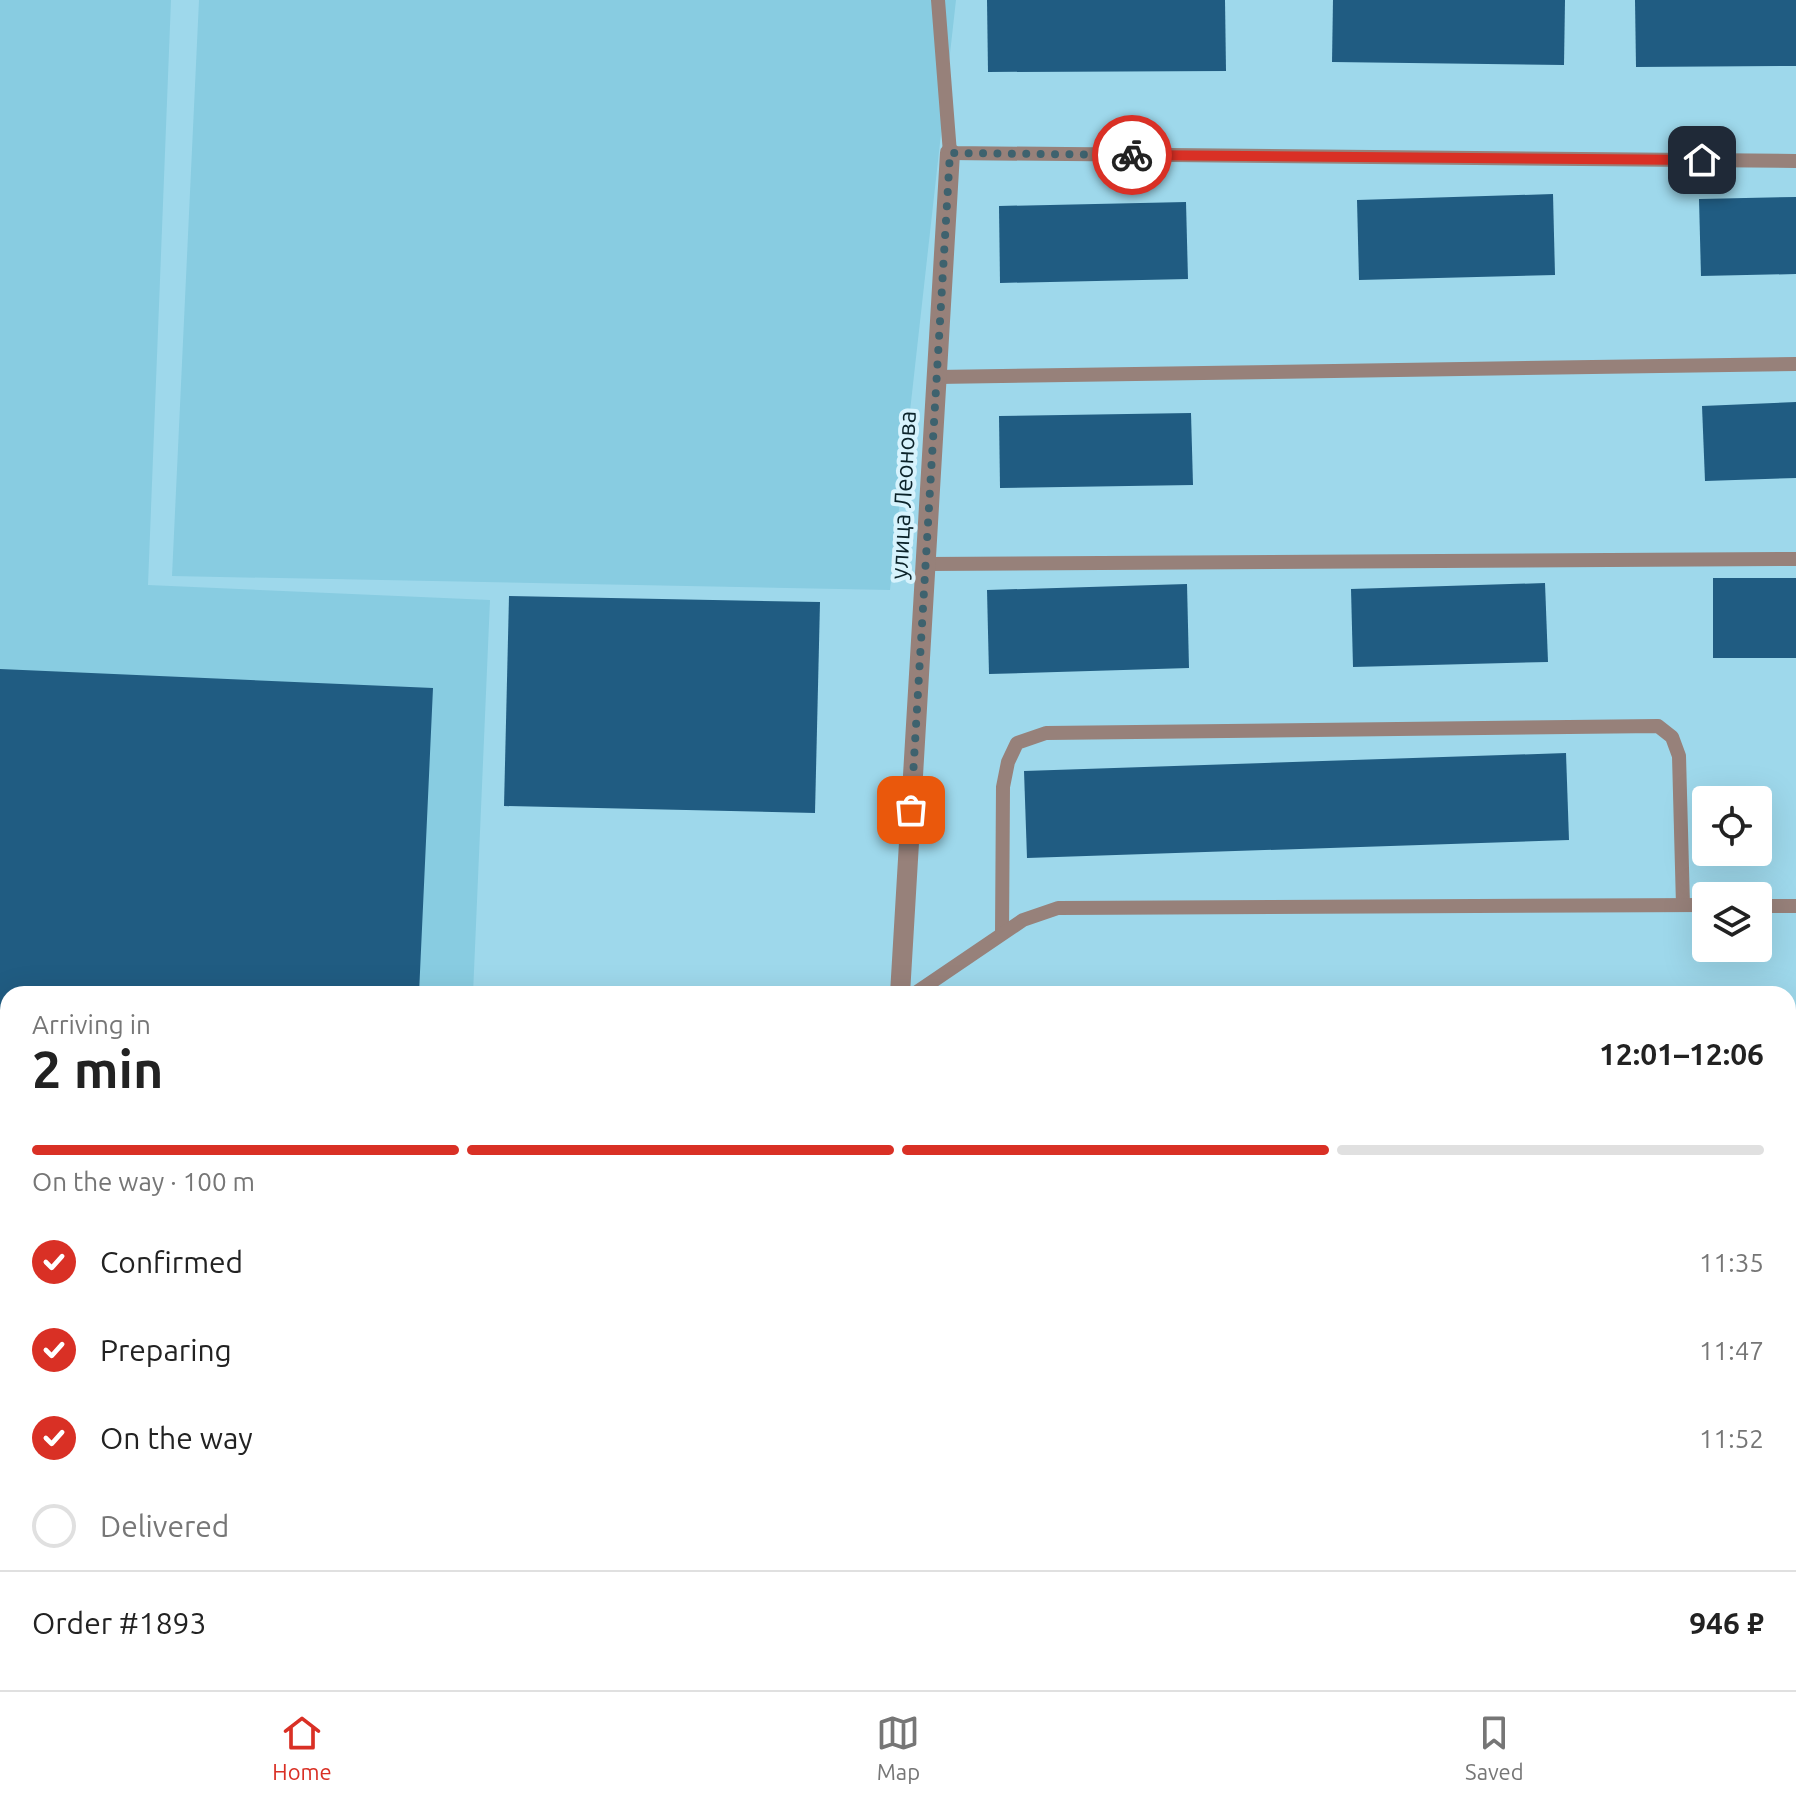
<!DOCTYPE html>
<html lang="en">
<head>
<meta charset="utf-8">
<style>
	body { margin:0; font-family:Ubuntu,sans-serif; background:#f6f6f6; color:#222; height:100vh; display:flex; flex-direction:column; font-size:30px; white-space:nowrap }
	* { box-sizing:border-box; margin:0 }
	p { font-size:26px; color:#767676 }
	.icon { flex:none; width:44px; height:44px; fill:none; stroke:currentColor; stroke-width:2; stroke-linecap:round; stroke-linejoin:round }
	.map { position:relative; flex:1; overflow:hidden }
	.drawer { position:absolute; left:0px; top:986px; width:1796px; height:704px; display:flex; flex-direction:column; background:#fff; border-radius:24px 24px 0 0; box-shadow:0 8px 32px #0002 }
	.drawer>* { flex:none }
	.controls { position:absolute; left:1692px; top:786px; display:grid; gap:16px }
	.controls a { display:grid; place-items:center; width:80px; height:80px; border-radius:8px; background:#fff; box-shadow:0 8px 32px #0002; font-size:40px }
	.pin { position:absolute; display:grid; place-items:center; width:68px; height:68px; color:#fff; margin:-34px; border-radius:16px; box-shadow:0 4px 12px #0006 }
	.courier { position:absolute; display:grid; place-items:center; width:80px; height:80px; margin:-40px; border:6px solid #d93025; border-radius:50%; background:#fff; color:#222; box-shadow:0 2px 10px #0007 }
	.head em { font-style:normal; font-weight:700 }
	.head div { display:flex; flex-direction:column-reverse }
	.head { display:flex; align-items:center; justify-content:space-between; height:136px; padding:0 32px }
	h1 { font-size:52px; font-weight:700; line-height:60px }
	.bar { display:grid; grid-template-columns:repeat(4,1fr); gap:12px 8px; align-content:center; height:96px; padding:0 32px }
	.bar i { height:10px; border-radius:6px; background:#e0e0e0 }
	.bar .active { background:#d93025 }
	.bar p { grid-column:span 4 }
	.line { display:flex; align-items:center; gap:20px; padding:0 32px; border-top:2px solid #e0e0e0 }
	.line div { flex:1 }
	ol { padding:0 32px; list-style:none }
	li { display:flex; align-items:center; gap:24px; height:88px }
	li p { margin-inline-start:auto }
	li .icon { padding:8px; border-radius:50%; background:#d93025; color:#fff; stroke-width:4 }
	li:last-child { color:#767676 }
	li i { width:44px; height:44px; border:4px solid #e0e0e0; border-radius:50% }
	.menu { display:flex; justify-content:space-around; align-items:center; height:112px; border-top:2px solid #e0e0e0; background:#fff; font-size:22px; color:#767676 }
	.menu a { display:grid; justify-items:center; gap:4px }
	.menu .active { color:#d93025 }
	.map>svg:first-child { display:block }
	.built { fill:#88cce1 }
	.building { fill:#205c82 }
	.lines { fill:none; stroke-linecap:round; stroke-linejoin:round }
	.lane { stroke:#97817a; stroke-width:14 }
	.street { stroke:#97817a; stroke-width:20 }
	.done { stroke:#3e626e; stroke-width:8; stroke-dasharray:0 14.4 }
	.route { stroke:#d93025; stroke-width:10 }
	.labels { text-anchor:middle; dominant-baseline:central; stroke-width:8; stroke-linejoin:round; paint-order:stroke }
	.street-label { font-size:24px; fill:#0b232a; stroke:#d7f3fd }
</style>
</head>
<body>
<div class="map">
<svg width="1796" height="1690" viewBox="0 0 1796 1690">
	<rect width="100%" height="100%" fill="#9ed8eb"/>
	<!-- built -->
	<g class="built">
		<polygon points="0,0 171,0 148,585 490,600 473,994 8,994 8,1682 66,1682 66,1690 0,1690"/>
		<polygon points="199,0 956,0 890,590 172,576"/>
		<polygon points="1788,1476 1796,1476 1796,1690 1444,1690 1444,1682 1788,1682"/>
	</g>
	<!-- building -->
	<g class="building">
		<polygon points="987,0 1225,0 1226,71 988,72"/>
		<polygon points="1333,0 1565,0 1564,65 1332,62"/>
		<polygon points="1635,0 1796,0 1796,66 1636,67"/>
		<polygon points="1553,194 1555,275 1359,280 1357,200"/>
		<polygon points="1796,197 1796,274 1701,276 1699,199"/>
		<polygon points="1186,202 1188,279 1000,283 999,206"/>
		<polygon points="1796,402 1796,478 1705,481 1702,406"/>
		<polygon points="1191,413 1193,485 1000,488 999,416"/>
		<rect x="1713" y="578" width="83" height="80"/>
		<polygon points="1545,583 1548,662 1353,667 1351,589"/>
		<polygon points="1187,584 1189,668 989,674 987,590"/>
		<polygon points="509,596 820,602 815,813 504,806"/>
		<polygon points="0,669 433,688 419,994 8,994 8,1069 0,1069"/>
		<polygon points="1566,753 1569,840 1027,858 1024,771"/>
		<rect x="1788" y="1107" width="8" height="86"/>
		<rect x="1788" y="1320" width="8" height="77"/>
		<polygon points="1796,1545 1796,1605 1788,1598 1788,1554"/>
		<polygon points="99,1682 556,1682 555,1690 98,1690"/>
		<rect x="679" y="1682" width="81" height="8"/>
	</g>
	<g class="lines">
		<!-- lane -->
		<g class="lane">
			<polyline points="938,0 950,153 1796,161"/>
			<polyline points="937,377 1796,364"/>
			<polyline points="925,564 1796,559"/>
			<polyline points="1758,906 1796,906"/>
			<polyline points="1002,933 1003,787 1008,762 1017,743 1046,733 1658,726 1672,737 1679,756 1683,905"/>
			<polyline points="914,994 1023,920 1058,908 1706,905"/>
			<polyline points="1788,1234 1796,1234"/>
			<polyline points="1056,1690 1056,1682"/>
		</g>
		<!-- street -->
		<g class="street">
			<polyline points="900,994 950,153"/>
			<polyline points="862,1690 862,1682"/>
		</g>
	</g>
	<g class="lines">
		<!-- done -->
		<polyline class="done" points="911,810 950,153 1132,155"/>
		<!-- route -->
		<polyline class="route" points="1132,155 1702,160"/>
	</g>
	<g class="labels">
		<!-- street labels -->
		<g class="street-label">
			<text transform="translate(903 495) rotate(-87)">улица Леонова</text>
		</g>
	</g>
</svg>
<div class="controls">
<a><svg class="icon" aria-label="locate" viewBox="0 0 24 24"><circle cx="12" cy="12" r="6"/><path d="M12 2v4M12 18v4M2 12h4M18 12h4"/></svg></a>
<a><svg class="icon" aria-label="layers" viewBox="0 0 24 24"><path d="M12 4l9 5-9 5-9-5zM3 14l9 5 9-5"/></svg></a>
</div>
<div class="pin" style="left:911px;top:810px;background:#ea580c"><svg class="icon" aria-label="bag" viewBox="0 0 24 24"><path d="M5 8h14l-1 12H6zM9 8a3 3 0 0 1 6 0"/></svg></div>
<div class="pin" style="left:1702px;top:160px;background:#1f2937"><svg class="icon" aria-label="home" viewBox="0 0 24 24"><path d="M3 11l9-7 9 7M6 9v11h12V9"/></svg></div>
<div class="courier" style="left:1132px;top:155px"><svg class="icon" aria-label="bike" viewBox="0 0 24 24"><circle cx="6" cy="16" r="4"/><circle cx="18" cy="16" r="4"/><path d="M6 16l4-8h5l3 8M10 8l3 8H6M13 5h3"/></svg></div>
<section class="drawer">
<div class="head"><div><h1>2 min</h1><p>Arriving in</p></div><em>12:01–12:06</em></div>
<div class="bar"><i class="active"></i><i class="active"></i><i class="active"></i><i></i><p>On the way · 100 m</p></div>
<ol>
<li><svg class="icon" aria-label="check" viewBox="0 0 24 24"><path d="M5 12l5 5 9-10"/></svg>Confirmed<p>11:35</p></li>
<li><svg class="icon" aria-label="check" viewBox="0 0 24 24"><path d="M5 12l5 5 9-10"/></svg>Preparing<p>11:47</p></li>
<li><svg class="icon" aria-label="check" viewBox="0 0 24 24"><path d="M5 12l5 5 9-10"/></svg>On the way<p>11:52</p></li>
<li><i></i>Delivered</li>
</ol>
<div class="line" style="height:104px"><div>Order #1893</div><b>946 ₽</b></div>
</section>
</div>
<nav class="menu">
<a class="active"><svg class="icon" aria-label="home" viewBox="0 0 24 24"><path d="M3 11l9-7 9 7M6 9v11h12V9"/></svg>Home</a>
<a><svg class="icon" aria-label="map" viewBox="0 0 24 24"><path d="M3 6l6-2 6 2 6-2v14l-6 2-6-2-6 2zM9 4v14M15 6v14"/></svg>Map</a>
<a><svg class="icon" aria-label="saved" viewBox="0 0 24 24"><path d="M7 4h10v16l-5-4-5 4z"/></svg>Saved</a>
</nav>
</body>
</html>
